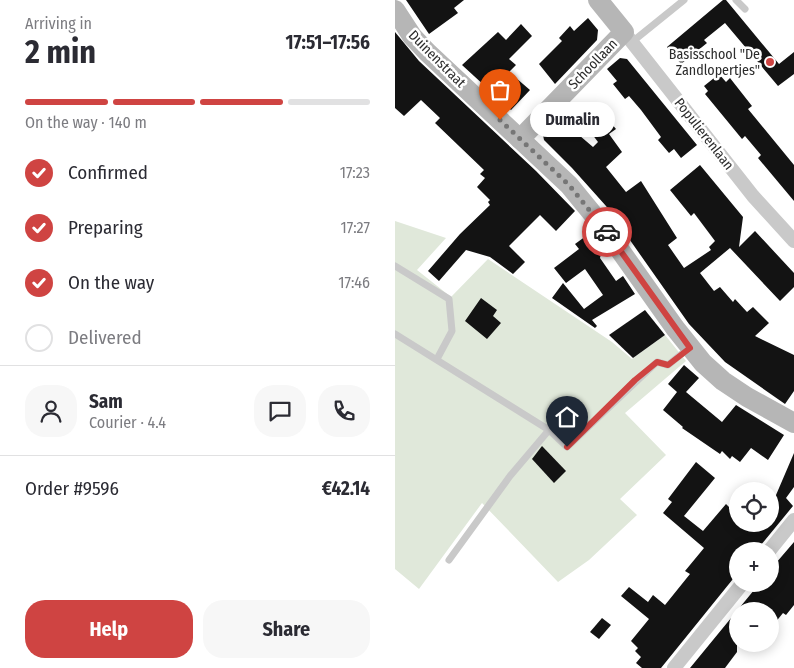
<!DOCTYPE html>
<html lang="en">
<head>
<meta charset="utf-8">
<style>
	body { margin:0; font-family:"Fira Sans Condensed",sans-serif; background:#f7f7f7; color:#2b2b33; height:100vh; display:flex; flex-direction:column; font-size:19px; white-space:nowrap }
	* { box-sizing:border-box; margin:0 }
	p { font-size:16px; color:#7c7c81 }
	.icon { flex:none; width:28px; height:28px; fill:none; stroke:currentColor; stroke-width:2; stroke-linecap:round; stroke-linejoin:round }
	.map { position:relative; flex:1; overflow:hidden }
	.sheet { display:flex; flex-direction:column; background:#fff; width:395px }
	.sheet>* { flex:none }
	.controls { position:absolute; left:334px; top:482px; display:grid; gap:10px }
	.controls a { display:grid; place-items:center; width:50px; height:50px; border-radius:50%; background:#fff; box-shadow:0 2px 12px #0003; font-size:25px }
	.pin { position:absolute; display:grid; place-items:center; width:42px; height:42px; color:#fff; margin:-51px -21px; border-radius:50% 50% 50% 0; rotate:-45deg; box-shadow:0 0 5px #0007 }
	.pin .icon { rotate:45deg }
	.courier { position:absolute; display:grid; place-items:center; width:50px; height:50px; margin:-25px; border:4px solid #cf4442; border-radius:50%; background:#fff; color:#222; box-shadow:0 1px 6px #0007 }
	.bubble { position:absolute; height:35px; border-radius:18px; background:#fff; box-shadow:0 2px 12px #0003; font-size:16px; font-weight:700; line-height:35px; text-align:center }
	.headline em { font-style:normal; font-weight:700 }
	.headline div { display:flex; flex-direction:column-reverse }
	.headline { display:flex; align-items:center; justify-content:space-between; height:85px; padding:0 25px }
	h1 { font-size:32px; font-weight:700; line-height:38px }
	.bar { display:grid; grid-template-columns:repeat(4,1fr); gap:8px 5px; align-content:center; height:60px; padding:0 25px }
	.bar i { height:6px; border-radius:4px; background:#e1e1e2 }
	.bar .on { background:#cf4442 }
	.bar p { grid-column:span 4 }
	.line { display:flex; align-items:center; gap:12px; padding:0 25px; border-top:1px solid #e1e1e2 }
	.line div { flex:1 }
	.round { display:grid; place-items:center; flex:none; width:52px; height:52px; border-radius:20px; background:#f7f7f7 }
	ol { padding:0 25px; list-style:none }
	li { display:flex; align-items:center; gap:15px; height:55px }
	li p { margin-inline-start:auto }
	li .icon { padding:5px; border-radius:50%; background:#cf4442; color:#fff; stroke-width:4 }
	li:last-child { color:#7c7c81 }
	li i { width:28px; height:28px; border:2px solid #e1e1e2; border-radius:50% }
	.primary-button { display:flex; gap:10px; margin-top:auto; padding:10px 25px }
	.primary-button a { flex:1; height:58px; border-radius:20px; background:#cf4442; color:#fff; font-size:20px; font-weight:700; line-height:58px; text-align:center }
	.primary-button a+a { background:#f7f7f7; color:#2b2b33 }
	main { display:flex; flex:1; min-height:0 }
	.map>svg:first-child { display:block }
	.green { fill:#e0e8da }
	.building { fill:#131313 }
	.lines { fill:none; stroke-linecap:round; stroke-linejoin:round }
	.lane { stroke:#c9c9c9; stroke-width:7 }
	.street { stroke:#c9c9c9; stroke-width:14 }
	.secondary { stroke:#b6b6b6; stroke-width:20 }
	.done { stroke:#767676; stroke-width:5; stroke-dasharray:0 9 }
	.route { stroke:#cf4442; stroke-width:6 }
	.poi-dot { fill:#cf4442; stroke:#fff; stroke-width:2 }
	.labels { text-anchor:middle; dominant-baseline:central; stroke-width:5; stroke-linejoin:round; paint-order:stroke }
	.poi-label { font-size:14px; fill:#2c2c2c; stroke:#fff; text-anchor:end }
	.street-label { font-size:14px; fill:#2c2c2c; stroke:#fff }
</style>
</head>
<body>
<main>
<section class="sheet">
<div class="headline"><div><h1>2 min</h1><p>Arriving in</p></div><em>17:51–17:56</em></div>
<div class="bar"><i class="on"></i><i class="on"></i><i class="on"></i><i></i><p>On the way · 140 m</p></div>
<ol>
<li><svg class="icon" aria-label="check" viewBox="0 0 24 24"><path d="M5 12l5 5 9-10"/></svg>Confirmed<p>17:23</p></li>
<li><svg class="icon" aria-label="check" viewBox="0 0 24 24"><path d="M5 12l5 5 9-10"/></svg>Preparing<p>17:27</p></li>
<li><svg class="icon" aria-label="check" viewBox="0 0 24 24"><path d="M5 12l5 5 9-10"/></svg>On the way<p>17:46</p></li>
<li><i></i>Delivered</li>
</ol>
<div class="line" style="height:90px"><a class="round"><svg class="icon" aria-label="person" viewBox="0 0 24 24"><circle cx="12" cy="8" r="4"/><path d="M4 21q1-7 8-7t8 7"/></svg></a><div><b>Sam</b><p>Courier · 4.4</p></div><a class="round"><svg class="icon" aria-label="chat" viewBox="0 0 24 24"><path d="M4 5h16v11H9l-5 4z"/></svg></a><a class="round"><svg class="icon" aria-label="phone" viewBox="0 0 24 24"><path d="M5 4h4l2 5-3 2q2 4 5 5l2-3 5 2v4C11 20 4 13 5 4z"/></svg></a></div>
<div class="line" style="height:65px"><div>Order #9596</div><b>€42.14</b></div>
<div class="primary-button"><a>Help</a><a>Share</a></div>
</section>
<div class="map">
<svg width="399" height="668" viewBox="0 0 399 668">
	<rect width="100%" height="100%" fill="#fff"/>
	<!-- green -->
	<polygon class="green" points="0,221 51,238 22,270 56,297 93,259 217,342 237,359 270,335 291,361 230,413 271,455 225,499 242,515 194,560 163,582 87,503 24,589 0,569"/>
	<!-- building -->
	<g class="building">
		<polygon points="11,0 69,0 59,8 63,13 34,34"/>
		<polygon points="328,0 331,0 384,64 399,52 399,74 383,86 330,23 309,40 312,43 286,64 272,47"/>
		<polygon points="193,18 203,30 202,40 160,84 144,64 167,41 164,38 175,26 179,31"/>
		<polygon points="126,24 137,36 114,59 121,65 114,72 135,90 116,110 67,65 103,32 111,40"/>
		<polygon points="0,32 24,61 141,171 180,211 161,231 145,215 114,246 130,262 118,274 95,257 71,250 44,281 33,271 65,234 95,205 93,202 95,200 82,187 90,178 85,174 89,170 40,123 45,118 26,100 9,116 0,108"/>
		<polygon points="225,58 232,59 302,145 286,158 279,149 274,153 263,140 266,137 246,110 234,96 230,99 218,84 222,81 212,69"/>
		<polygon points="324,74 331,82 335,78 357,106 353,109 399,165 399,201 363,158 366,155 350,136 347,139 310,94 313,91 309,86"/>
		<polygon points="203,108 221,129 214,134 227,152 211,167 231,192 246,181 282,238 273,245 289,268 316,250 314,247 320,241 299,213 296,216 275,190 305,165 348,217 344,247 360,231 399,273 399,287 385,301 335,248 305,273 319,291 325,287 338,302 340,299 352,312 358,307 374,323 360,336 399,355 399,391 390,404 330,362 294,324 211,206 177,168 149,140 148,135 164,118 198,147 203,142 188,122"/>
		<polygon points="191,236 206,254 205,258 221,281 228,276 240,294 197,320 202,326 200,328 157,298 168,283 189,309 208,295 190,269 171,283 159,268 184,249 180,244"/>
		<polygon points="86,298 102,310 98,316 106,323 92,339 70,321"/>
		<polygon points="250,310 270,335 238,358 214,335"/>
		<polygon points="289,365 304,378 291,392 327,422 341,405 389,435 373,460 356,448 345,462 337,456 335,459 327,451 325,454 287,428 288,427 268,410 282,392 273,384"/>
		<polygon points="147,446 171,471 159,483 137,459"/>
		<polygon points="399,453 399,487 391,498 398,506 361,551 342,551 342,574 266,668 247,668 241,663 246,657 240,651 243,648 236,641 254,619 226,596 234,587 253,602 258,595 270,605 295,574 290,571 309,548 268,513 277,502 273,499 301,462 320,478 289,516 308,531 331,504 335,508 342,499 342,524 375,524 375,509"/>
		<polygon points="399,542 399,605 391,615 388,613 375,629 375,611 342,611 342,652 330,668 295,668 364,584 375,584 375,570"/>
		<polygon points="207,618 216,625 204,639 195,632"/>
	</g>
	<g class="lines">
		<!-- lane -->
		<g class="lane">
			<polyline points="341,0 350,9"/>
			<polyline points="237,42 289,0"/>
			<polyline points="0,266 54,299 57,331 42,359"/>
			<polyline points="0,334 154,430"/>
			<polyline points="54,560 115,476 154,430 172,447 262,362 273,365 294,348"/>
		</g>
		<!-- street -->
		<g class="street">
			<polyline points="229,32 358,196 399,241"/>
			<polyline points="374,551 399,520"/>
			<polyline points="279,668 347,584"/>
		</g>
		<!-- secondary -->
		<g class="secondary">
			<polyline points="0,10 17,36 32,52 174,185 210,229 280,328 308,363 328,381 352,397 399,423"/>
			<polyline points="125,139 229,32 203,0"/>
		</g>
	</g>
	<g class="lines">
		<!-- done -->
		<polyline class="done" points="105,120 174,185 212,232"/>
		<!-- route -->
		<polyline class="route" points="172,447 240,380 262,362 273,365 295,348 212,232"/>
	</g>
	<!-- markers -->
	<circle class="poi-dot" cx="375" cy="62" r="5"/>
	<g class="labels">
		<!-- poi labels -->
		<g class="poi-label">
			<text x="365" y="54">Basisschool "De<tspan x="365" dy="16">Zandlopertjes"</tspan></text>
		</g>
		<!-- street labels -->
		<g class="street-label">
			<text transform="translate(42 59) rotate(45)">Duinenstraat</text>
			<text transform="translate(198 64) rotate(-46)">Schoollaan</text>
			<text transform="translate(309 134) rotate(52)">Populierenlaan</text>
		</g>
	</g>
</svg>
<div class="controls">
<a><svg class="icon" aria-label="locate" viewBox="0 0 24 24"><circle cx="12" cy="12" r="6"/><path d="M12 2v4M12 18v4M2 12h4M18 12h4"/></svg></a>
<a>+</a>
<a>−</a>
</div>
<div class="pin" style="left:105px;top:120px;background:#ea580c"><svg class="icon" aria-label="bag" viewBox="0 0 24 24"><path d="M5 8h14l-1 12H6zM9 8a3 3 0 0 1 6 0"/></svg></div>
<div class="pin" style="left:172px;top:447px;background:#1f2937"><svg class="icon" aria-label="home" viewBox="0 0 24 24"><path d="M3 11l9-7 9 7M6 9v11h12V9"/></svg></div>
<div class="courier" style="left:212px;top:232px"><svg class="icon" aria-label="car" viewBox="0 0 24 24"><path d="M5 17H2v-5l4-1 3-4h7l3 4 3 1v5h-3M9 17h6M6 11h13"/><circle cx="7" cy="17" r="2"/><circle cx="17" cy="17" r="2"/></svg></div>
<div class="bubble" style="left:135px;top:102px;width:85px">Dumalin</div>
</div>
</main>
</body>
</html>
